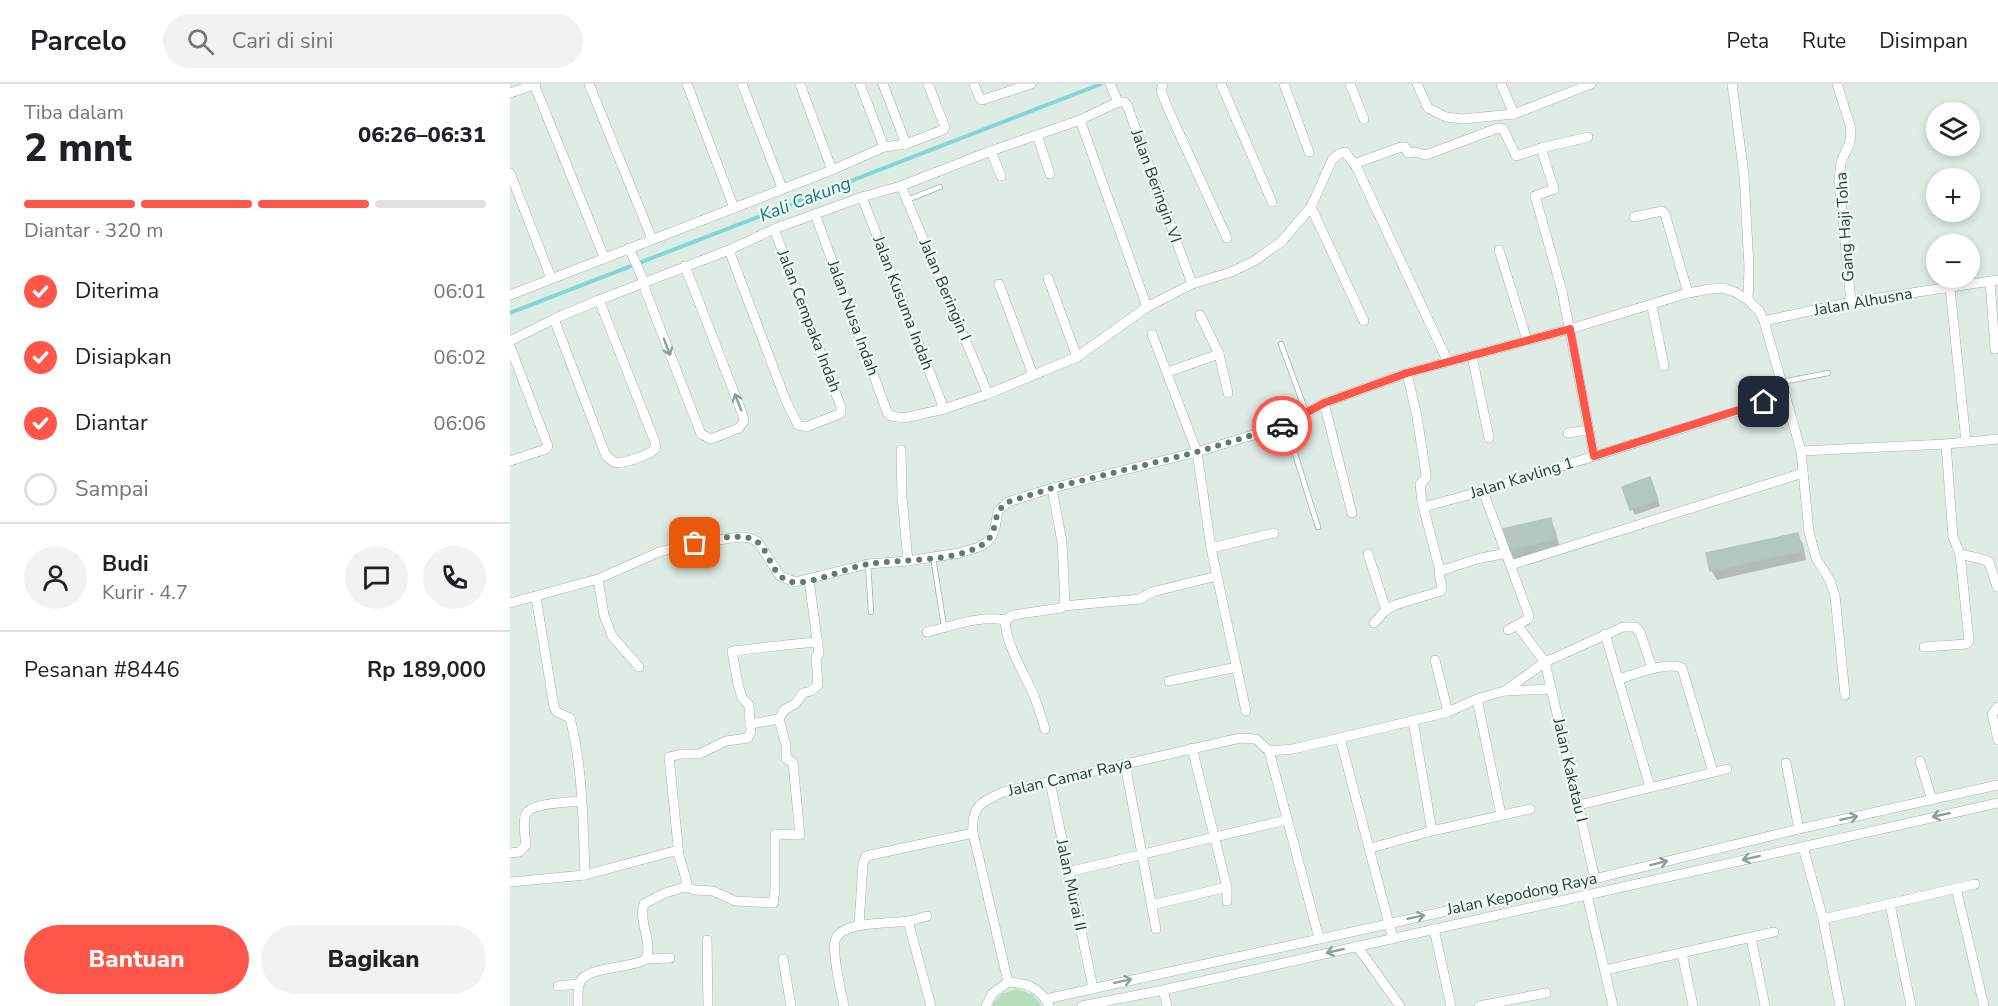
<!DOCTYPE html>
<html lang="id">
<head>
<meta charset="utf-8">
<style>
	body { margin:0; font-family:"Nunito Sans",sans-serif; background:#f2f2f2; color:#202124; height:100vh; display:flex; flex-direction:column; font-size:22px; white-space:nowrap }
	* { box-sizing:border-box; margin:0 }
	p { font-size:20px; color:#757577 }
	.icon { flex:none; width:33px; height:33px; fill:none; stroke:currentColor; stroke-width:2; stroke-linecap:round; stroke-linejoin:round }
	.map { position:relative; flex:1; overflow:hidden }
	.drawer { display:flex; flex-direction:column; background:#fff; width:510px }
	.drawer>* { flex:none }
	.tools { position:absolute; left:1416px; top:18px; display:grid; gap:12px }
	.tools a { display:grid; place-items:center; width:54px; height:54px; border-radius:50%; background:#fff; box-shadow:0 3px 9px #0003; font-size:30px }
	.pin { position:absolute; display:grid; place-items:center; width:51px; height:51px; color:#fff; margin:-26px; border-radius:12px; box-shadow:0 3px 9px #0006 }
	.courier { position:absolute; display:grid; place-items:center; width:60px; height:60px; margin:-30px; border:4px solid #ff564a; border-radius:50%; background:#fff; color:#222; box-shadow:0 2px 8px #0007 }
	.head em { font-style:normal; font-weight:800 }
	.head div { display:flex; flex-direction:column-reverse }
	.head { display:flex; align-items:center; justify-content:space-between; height:102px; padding:0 24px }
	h1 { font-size:39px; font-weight:800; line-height:45px }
	.bar { display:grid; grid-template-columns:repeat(4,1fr); gap:9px 6px; align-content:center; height:72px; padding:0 24px }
	.bar i { height:8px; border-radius:4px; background:#e0e0e0 }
	.bar .active { background:#ff564a }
	.bar p { grid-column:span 4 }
	.line { display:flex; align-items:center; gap:15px; padding:0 24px; border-top:2px solid #e0e0e0 }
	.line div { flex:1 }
	.round { display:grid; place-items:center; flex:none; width:63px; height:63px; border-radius:32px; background:#f2f2f2 }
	ol { padding:0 24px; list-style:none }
	li { display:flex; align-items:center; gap:18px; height:66px }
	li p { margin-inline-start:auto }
	li .icon { padding:6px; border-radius:50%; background:#ff564a; color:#fff; stroke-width:4 }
	li:last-child { color:#757577 }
	li i { width:33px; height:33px; border:3px solid #e0e0e0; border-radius:50% }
	.primary-button { display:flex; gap:12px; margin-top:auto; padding:12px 24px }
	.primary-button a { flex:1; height:69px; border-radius:36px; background:#ff564a; color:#fff; font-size:24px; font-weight:800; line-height:69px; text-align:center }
	.primary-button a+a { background:#f2f2f2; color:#202124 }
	header { display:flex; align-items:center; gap:36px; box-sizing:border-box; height:84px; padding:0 30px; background:#fff; border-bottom:2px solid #e0e0e0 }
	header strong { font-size:28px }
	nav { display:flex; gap:33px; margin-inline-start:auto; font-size:21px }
	.search { width:420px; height:54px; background:#f2f2f2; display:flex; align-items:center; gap:15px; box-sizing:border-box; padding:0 21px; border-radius:33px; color:#757577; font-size:22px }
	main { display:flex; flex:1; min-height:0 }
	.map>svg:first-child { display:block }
	.green { fill:#b5e0b9 }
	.shadow { fill:#0003 }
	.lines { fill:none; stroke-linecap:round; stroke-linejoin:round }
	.stream { stroke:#81d7d5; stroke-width:4 }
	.building { fill:#b4c7bc; stroke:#b1c6b9; stroke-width:1.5 }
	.lane-casing { stroke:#a1b4aa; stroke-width:6 }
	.street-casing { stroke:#a1b4aa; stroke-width:10 }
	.lane { stroke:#fff; stroke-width:4.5 }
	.street { stroke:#fff; stroke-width:9 }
	.oneway { stroke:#8e9e98 }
	.done { stroke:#627b6f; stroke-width:6; stroke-dasharray:0 10.8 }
	.route { stroke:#ff564a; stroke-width:8 }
	.labels { text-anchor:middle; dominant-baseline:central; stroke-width:4.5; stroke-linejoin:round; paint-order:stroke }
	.street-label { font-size:16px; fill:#1e3e30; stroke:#f0f8f2 }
	.water-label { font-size:18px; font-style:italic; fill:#127a79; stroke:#f0f8f2 }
</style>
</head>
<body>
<header>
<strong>Parcelo</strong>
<div class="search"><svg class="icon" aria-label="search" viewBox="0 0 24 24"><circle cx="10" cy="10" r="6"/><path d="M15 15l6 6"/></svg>Cari di sini</div>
<nav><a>Peta</a><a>Rute</a><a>Disimpan</a></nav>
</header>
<main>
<section class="drawer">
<div class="head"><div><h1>2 mnt</h1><p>Tiba dalam</p></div><em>06:26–06:31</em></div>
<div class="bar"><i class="active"></i><i class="active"></i><i class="active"></i><i></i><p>Diantar · 320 m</p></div>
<ol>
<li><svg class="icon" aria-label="check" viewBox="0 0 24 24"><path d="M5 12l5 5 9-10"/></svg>Diterima<p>06:01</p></li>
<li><svg class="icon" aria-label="check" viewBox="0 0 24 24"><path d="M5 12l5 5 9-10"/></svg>Disiapkan<p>06:02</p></li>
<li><svg class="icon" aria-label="check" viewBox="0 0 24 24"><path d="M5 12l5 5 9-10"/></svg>Diantar<p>06:06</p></li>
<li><i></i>Sampai</li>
</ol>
<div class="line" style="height:108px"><a class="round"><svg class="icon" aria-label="person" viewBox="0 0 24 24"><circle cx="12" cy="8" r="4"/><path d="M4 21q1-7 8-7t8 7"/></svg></a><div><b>Budi</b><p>Kurir · 4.7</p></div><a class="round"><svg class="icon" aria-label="chat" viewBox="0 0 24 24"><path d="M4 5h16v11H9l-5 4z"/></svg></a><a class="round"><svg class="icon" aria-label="phone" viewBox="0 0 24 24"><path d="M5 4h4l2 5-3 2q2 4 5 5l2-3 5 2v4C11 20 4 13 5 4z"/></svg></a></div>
<div class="line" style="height:78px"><div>Pesanan #8446</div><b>Rp 189,000</b></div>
<div class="primary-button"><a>Bantuan</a><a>Bagikan</a></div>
</section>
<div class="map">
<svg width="1488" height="922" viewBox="0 0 1488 922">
	<rect width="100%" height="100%" fill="#dfece4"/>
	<!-- green -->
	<polygon class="green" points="507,905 522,910 532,922 481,922 491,910"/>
	<!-- shadow -->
	<g class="shadow">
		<polygon points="1143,401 1150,422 1125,431 1122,425"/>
		<polygon points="1040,436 1045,445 1050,464 1004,475 999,465"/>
		<polygon points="1287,450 1293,460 1296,476 1207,496 1201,486"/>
	</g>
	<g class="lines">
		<!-- stream -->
		<polyline class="stream" points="0,229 591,0"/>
	</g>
	<!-- building -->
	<g class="building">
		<polygon points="1140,393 1148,416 1120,426 1112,403"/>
		<polygon points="1041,434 1045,455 997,466 992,445"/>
		<polygon points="1288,449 1292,467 1200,487 1196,469"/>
	</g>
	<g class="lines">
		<defs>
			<g id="lane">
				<polyline points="397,116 430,103"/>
				<polyline points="771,260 796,328"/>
				<polyline points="1272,298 1318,289"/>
				<polyline points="776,341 808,443"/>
				<polyline points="423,473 434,542"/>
				<polyline points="358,480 361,528"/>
			</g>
			<g id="street">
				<polyline points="24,0 94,173"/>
				<polyline points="79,0 142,155"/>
				<polyline points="177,0 224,124"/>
				<polyline points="232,0 272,104"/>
				<polyline points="290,0 322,86"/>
				<polyline points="350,0 374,63"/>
				<polyline points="373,0 396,60"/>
				<polyline points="464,0 469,13 472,16 521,0"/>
				<polyline points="600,0 608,18 614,18 617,21 682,200"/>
				<polyline points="653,0 651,7 659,27 717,154"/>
				<polyline points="711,0 762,118"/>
				<polyline points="774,0 799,68"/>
				<polyline points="840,0 854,35"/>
				<polyline points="907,0 918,24 936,33 952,35 1004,30 1081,0"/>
				<polyline points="991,0 1004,30"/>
				<polyline points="1222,0 1234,91 1239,183 1238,216"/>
				<polyline points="1327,0 1340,41 1341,51 1339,61 1331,78 1329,97 1341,218"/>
				<polyline points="0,9 26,0"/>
				<polyline points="570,36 637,223"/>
				<polyline points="527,51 540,90"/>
				<polyline points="481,67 491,92"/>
				<polyline points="844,80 891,63 895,63 898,69 905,68 916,71 988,44 993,45 1006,72 1031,64"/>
				<polyline points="0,89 41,194"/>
				<polyline points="391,102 478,310"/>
				<polyline points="352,113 434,325"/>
				<polyline points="801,123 854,237"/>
				<polyline points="305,130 377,328 381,332 394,334 434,325 478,310 567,273 637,223 682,200 721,188 744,177 771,158 801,123 822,76 829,70 835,68 847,84 938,278"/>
				<polyline points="1124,133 1152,127 1155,130 1178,209"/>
				<polyline points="119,164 132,193 136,208 191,350 201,355 229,344 234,337 232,329 175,182"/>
				<polyline points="219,166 276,317 288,341 296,343 329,330 331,328 331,323 264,145"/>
				<polyline points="989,166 1017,256"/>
				<polyline points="538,194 567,273"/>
				<polyline points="1480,197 1485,265"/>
				<polyline points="489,200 523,291"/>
				<polyline points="1440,204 1456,358"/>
				<polyline points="0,211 322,86 374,63 396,60 433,46 435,43 418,0"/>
				<polyline points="1142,222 1154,282"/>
				<polyline points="690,231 709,270 718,309"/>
				<path d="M44,235L96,372C99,374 102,377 104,378C112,381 142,370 146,364L145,358L89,216"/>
				<polyline points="1254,237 1341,218 1488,196"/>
				<polyline points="642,250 687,368 701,464 736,627"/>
				<polyline points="0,257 44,235 89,216 219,166 264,145 352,113 391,102 478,68 570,36 608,18"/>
				<polyline points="0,262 38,362 36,365 0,377"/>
				<polyline points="962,272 979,354"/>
				<polyline points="658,288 709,270"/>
				<polyline points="897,289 907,333 916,390 916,394 910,400 912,418 930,487"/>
				<polyline points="814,319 842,429"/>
				<polyline points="1079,346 1084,372"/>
				<polyline points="1058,349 1079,346 1052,207 1025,112 1044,105 1031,64 1078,53"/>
				<polyline points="1436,360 1443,453 1450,470 1472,475 1479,478 1487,503"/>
				<polyline points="391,366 392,413 398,477"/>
				<polyline points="1291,367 1436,360 1488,355"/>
				<polyline points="973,407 996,469"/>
				<polyline points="913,423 973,407 1276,312"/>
				<polyline points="701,464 764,449"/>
				<polyline points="858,470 876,526"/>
				<polyline points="1001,481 1293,389"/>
				<polyline points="88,495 94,531 102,552 129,583"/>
				<path d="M26,513L44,623L47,628L60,634C73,684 73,739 75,791"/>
				<polyline points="0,519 88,495 149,468 185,459 230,453 240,454 248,458 270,492 285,498 358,480 398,477 449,469 469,463 477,458 482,452 485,444 488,427 498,418 542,404 687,368 776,341 814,319 897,289 1060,245 1178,209 1200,205 1213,204 1225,208 1238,216 1249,227 1254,237 1291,367 1299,448 1306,474 1320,497 1325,512 1335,611"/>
				<polyline points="553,522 630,515 642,508 707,492"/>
				<path d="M864,539L876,526L885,521L931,507C934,500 927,493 930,487L967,475L996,469L1019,532L1018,535L998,546"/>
				<polyline points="1007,541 1035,578 1085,795"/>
				<path d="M417,548C443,542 469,531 496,536"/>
				<polyline points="1095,550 1140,703"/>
				<polyline points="1414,563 1456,560 1459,557 1450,470"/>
				<polyline points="925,576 938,628"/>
				<path d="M1109,595C1125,590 1157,577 1172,584L1203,688"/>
				<polyline points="659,597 727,583"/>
				<polyline points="995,607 1035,578 1113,543 1125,543 1130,548 1142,584"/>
				<polyline points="967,615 991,731"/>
				<polyline points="1488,623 1482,630 1488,656"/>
				<polyline points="903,637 922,747"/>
				<path d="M240,640L239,621L232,614L228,600L222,567C251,564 279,560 308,558"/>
				<path d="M535,645C532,634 528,623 524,612C517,594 492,554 496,536L503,531L551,524L555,519L552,458L542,404"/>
				<polyline points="830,654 883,855"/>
				<polyline points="682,664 717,803 717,817"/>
				<polyline points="759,667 783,665 830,654 938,628 967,615 994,607 1041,605"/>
				<polyline points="759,667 809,854"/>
				<polyline points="1410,677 1422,716"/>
				<polyline points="1276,679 1289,745"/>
				<polyline points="615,680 646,845"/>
				<polyline points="540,698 583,904"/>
				<polyline points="1069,721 1217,685"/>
				<polyline points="1293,763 1313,835 1330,922"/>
				<polyline points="861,764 922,747 1020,725"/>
				<path d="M0,769L9,768L16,761C15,752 13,741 15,732C19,718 57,719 71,717"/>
				<polyline points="169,771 159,673 171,670 189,670 216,657 238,654 241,647 240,640 269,635 274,626 285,620 293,609 301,607 308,601 306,573 309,570 299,496"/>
				<polyline points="558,788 776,736"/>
				<path d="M0,798L75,791L157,769L165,767L169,771L177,799L175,803L155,809L134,820C128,838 143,857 136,875C121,885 77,882 70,898C67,904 68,915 68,922"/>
				<polyline points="175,803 185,806 203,807 225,817 263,819 265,805 265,750 290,751 283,679 276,674 276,661 269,635"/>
				<polyline points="1446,804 1474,922"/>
				<polyline points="1077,811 1103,922"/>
				<polyline points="1380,820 1401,922"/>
				<polyline points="642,821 717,803"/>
				<polyline points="1313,835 1465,800"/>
				<polyline points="398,837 421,922"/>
				<polyline points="349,841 353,779 356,772 463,749"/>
				<polyline points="924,845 941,922"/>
				<polyline points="1241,854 1255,922"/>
				<polyline points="197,856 198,922"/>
				<polyline points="847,862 890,922"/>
				<polyline points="1172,869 1183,922"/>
				<polyline points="136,875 160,874"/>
				<polyline points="273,875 281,922"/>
				<polyline points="1095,886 1264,848"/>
				<path d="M498,898L463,749C461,721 471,719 493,708L730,654L746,655L759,667"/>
				<polyline points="48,902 68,900"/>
				<polyline points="653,906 657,922"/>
				<polyline points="536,915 1092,793 1289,745 1488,701"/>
				<path d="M334,922C331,908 322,869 325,857C330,836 381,840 398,837C405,836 411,834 417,832"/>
				<path d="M476,922L482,910L498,898C517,899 531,904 539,922"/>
				<polyline points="572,922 653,906 1488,719"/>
				<polyline points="969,922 1036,909"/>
			</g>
		</defs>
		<!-- lane casing -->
		<use href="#lane" class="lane-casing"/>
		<!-- street casing -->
		<use href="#street" class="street-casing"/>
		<!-- lane -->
		<use href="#lane" class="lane"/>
		<!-- street -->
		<use href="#street" class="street"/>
	</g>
	<!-- one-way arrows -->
	<defs><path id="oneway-shaft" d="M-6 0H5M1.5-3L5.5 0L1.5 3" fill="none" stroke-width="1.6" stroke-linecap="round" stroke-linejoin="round" transform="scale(1.5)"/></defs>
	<g class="oneway">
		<use href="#oneway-shaft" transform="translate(157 263) rotate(69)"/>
		<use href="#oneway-shaft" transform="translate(228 318) rotate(-111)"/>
		<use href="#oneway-shaft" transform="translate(1431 731) rotate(167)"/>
		<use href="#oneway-shaft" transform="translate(1339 734) rotate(-12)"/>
		<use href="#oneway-shaft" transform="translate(1241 774) rotate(167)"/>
		<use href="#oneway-shaft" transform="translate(1149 779) rotate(-14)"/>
		<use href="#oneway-shaft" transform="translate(906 833) rotate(-12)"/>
		<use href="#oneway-shaft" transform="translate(825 867) rotate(167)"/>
		<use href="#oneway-shaft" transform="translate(613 897) rotate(-12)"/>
	</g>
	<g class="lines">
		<!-- done -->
		<path class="done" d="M185,459C202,456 223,450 240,454C261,460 258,494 283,498C301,501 338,483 358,480C390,475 442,478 470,462C485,454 484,441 488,427L498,418L542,404L687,368L772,342"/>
		<!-- route -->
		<polyline class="route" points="772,342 814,319 897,289 1060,245 1084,372 1254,318"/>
	</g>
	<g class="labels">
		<!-- street labels -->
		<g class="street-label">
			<text transform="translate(646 102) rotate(70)">Jalan Beringin VI</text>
			<text transform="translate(1335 143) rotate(-94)">Gang Haji Toha</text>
			<text transform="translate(435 206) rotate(67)">Jalan Beringin I</text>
			<text transform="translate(1353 218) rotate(-10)">Jalan Alhusna</text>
			<text transform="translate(393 219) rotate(69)">Jalan Kusuma Indah</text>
			<text transform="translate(343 234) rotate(70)">Jalan Nusa Indah</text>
			<text transform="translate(299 237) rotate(69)">Jalan Cempaka Indah</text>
			<text transform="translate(1012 394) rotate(-17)">Jalan Kavling 1</text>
			<text transform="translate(1060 686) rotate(77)">Jalan Kakatau I</text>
			<text transform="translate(560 693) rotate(-13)">Jalan Camar Raya</text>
			<text transform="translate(561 801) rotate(78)">Jalan Murai II</text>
			<text transform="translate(1012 810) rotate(-12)">Jalan Kepodong Raya</text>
		</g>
		<!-- water labels -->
		<g class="water-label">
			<text transform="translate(295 115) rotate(-21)">Kali Cakung</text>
		</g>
	</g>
</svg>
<div class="tools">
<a><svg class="icon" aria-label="layers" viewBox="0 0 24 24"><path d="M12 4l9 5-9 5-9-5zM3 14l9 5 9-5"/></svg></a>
<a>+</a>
<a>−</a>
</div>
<div class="pin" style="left:185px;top:459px;background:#ea580c"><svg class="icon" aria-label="bag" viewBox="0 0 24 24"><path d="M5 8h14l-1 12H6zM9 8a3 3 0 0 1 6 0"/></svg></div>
<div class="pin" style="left:1254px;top:318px;background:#1f2937"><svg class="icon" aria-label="home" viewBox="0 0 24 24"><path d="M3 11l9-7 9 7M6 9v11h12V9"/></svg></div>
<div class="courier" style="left:772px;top:342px"><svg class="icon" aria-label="car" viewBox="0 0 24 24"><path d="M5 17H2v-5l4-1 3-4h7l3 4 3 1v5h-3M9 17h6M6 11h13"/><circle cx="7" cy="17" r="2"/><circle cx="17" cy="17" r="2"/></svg></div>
</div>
</main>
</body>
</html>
